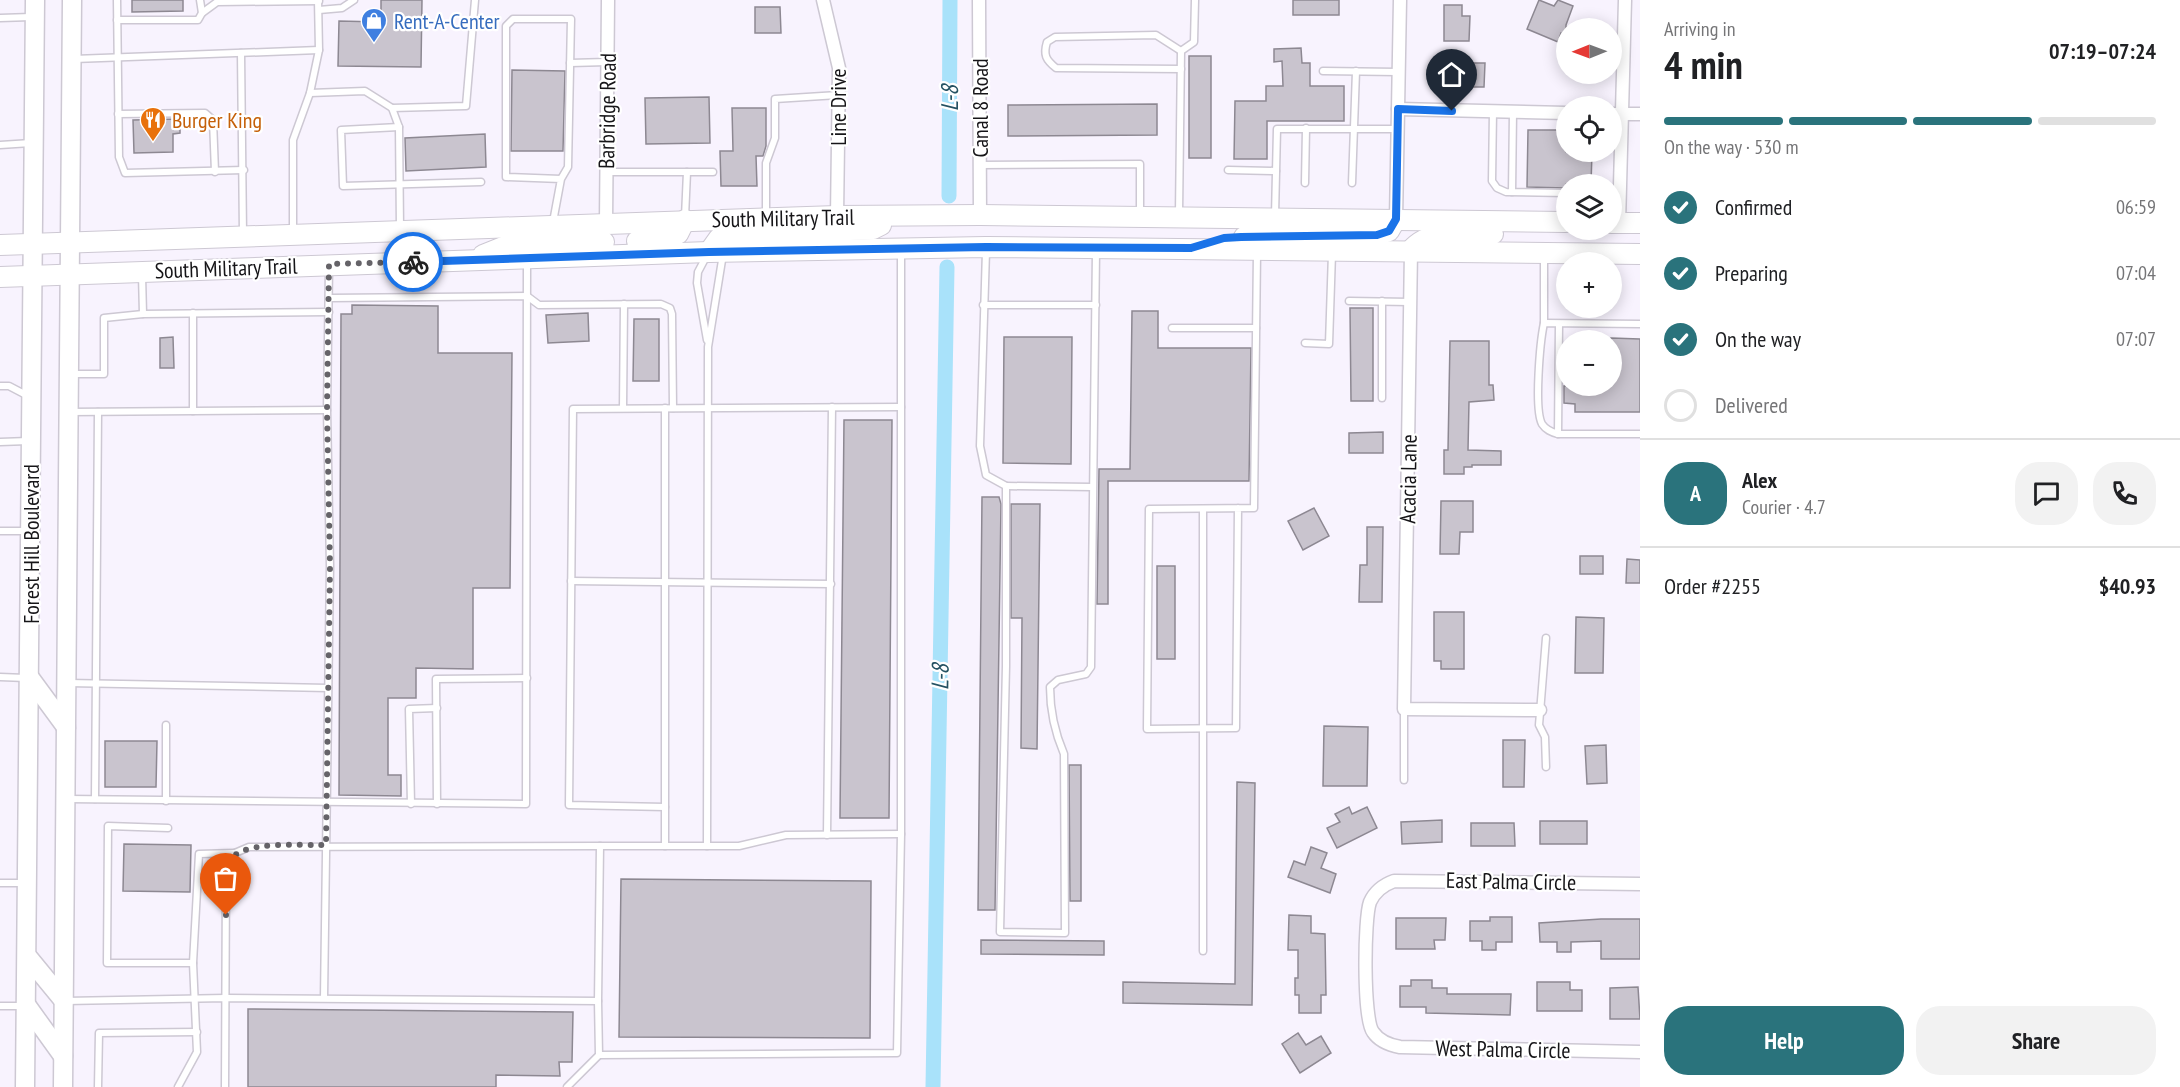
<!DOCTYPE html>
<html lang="en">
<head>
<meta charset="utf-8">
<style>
	body { margin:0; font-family:"PT Sans Narrow",sans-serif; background:#f2f2f2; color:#202124; height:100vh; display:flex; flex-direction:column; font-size:22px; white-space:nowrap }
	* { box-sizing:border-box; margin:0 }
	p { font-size:20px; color:#757577 }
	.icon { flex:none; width:33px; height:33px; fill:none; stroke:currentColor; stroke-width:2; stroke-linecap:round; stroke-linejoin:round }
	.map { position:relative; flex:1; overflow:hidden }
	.panel { display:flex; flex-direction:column; background:#fff; width:540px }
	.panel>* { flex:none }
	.needle { width:39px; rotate:269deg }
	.fabs { position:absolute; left:1556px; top:18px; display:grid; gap:12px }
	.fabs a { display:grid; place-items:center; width:66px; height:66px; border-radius:50%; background:#fff; box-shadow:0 3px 15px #0003; font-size:30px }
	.pin { position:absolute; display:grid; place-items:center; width:51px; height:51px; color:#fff; margin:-62px -26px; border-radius:50% 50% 50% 0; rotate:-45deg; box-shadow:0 0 6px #0007 }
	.pin .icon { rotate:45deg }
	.courier { position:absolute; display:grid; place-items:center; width:60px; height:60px; margin:-30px; border:4px solid #1a73e8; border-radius:50%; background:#fff; color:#222; box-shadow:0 2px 8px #0007 }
	.headline em { font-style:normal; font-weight:600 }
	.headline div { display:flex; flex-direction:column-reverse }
	.headline { display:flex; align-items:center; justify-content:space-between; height:102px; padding:0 24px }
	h1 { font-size:39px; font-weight:600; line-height:45px }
	.bar { display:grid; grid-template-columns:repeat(4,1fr); gap:9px 6px; align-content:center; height:72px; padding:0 24px }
	.bar i { height:8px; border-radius:4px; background:#e0e0e0 }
	.bar .on { background:#2a737c }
	.bar p { grid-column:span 4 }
	.line { display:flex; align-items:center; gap:15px; padding:0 24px; border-top:2px solid #e0e0e0 }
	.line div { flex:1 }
	.round { display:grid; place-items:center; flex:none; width:63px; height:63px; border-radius:24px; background:#f2f2f2 }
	ol { padding:0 24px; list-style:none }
	li { display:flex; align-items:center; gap:18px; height:66px }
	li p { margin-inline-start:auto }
	li .icon { padding:6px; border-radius:50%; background:#2a737c; color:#fff; stroke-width:4 }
	li:last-child { color:#757577 }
	li i { width:33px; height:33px; border:3px solid #e0e0e0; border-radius:50% }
	.action { display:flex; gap:12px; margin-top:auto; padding:12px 24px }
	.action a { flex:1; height:69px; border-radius:24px; background:#2a737c; color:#fff; font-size:24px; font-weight:600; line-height:69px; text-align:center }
	.action a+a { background:#f2f2f2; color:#202124 }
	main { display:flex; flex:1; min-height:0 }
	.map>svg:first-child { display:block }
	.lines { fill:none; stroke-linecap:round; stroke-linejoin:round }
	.canal { stroke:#a9e2fa; stroke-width:15 }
	.building { fill:#c9c4ce; stroke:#8d8892; stroke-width:1.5 }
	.lane-casing { stroke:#cdc8d3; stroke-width:9 }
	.street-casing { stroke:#cdc8d3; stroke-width:15 }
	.secondary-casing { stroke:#cdc8d3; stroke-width:21 }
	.primary-casing { stroke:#cdc8d3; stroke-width:22 }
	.lane { stroke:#fff; stroke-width:6 }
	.street { stroke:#fff; stroke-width:12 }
	.secondary { stroke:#fff; stroke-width:18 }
	.primary { stroke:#fff; stroke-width:20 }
	.done { stroke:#656368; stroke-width:6; stroke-dasharray:0 10.8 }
	.route { stroke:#1a73e8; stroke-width:8 }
	.labels { text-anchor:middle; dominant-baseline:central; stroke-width:4.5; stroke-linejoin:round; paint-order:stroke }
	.shop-label { font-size:22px; fill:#366cbe; stroke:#fff; text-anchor:start }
	.street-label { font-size:22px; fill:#161518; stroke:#fff }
	.food-label { font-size:22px; fill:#c56008; stroke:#fff; text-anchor:start }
	.water-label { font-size:24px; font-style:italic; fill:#255263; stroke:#fff }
</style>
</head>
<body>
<main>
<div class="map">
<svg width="1640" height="1087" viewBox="0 0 1640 1087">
	<rect width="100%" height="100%" fill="#f8f3fe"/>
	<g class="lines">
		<!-- canal -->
		<g class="canal">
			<polyline points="949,196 950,0"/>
			<polyline points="933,1087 947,267"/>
		</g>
	</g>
	<!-- building -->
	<g class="building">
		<polygon points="132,0 183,0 183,11 132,12"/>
		<polygon points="381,0 422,0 421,67 338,66 339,21 381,22"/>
		<rect x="1293" y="0" width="46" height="15"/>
		<polygon points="1539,0 1554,6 1558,0 1573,6 1566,25 1566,35 1561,33 1558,42 1527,29"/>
		<polygon points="1444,5 1462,5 1462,16 1470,16 1469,41 1444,41"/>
		<polygon points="755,7 780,7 781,33 755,33"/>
		<polygon points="1301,48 1302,63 1310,63 1310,86 1344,86 1344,121 1267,121 1267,159 1234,159 1235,101 1266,101 1266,86 1283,86 1282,61 1274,62 1274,49"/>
		<rect x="1189" y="56" width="22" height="102"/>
		<polygon points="1439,63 1485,63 1484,87 1439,87"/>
		<polygon points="512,70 565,71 563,151 511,151"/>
		<polygon points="709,97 710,143 646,144 645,98"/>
		<polygon points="1157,104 1157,135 1008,136 1008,105"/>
		<polygon points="732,108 766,108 766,146 763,156 756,156 757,186 721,186 720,151 733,151"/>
		<polygon points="180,119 180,133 173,134 173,152 134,153 133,120"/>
		<polygon points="1528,130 1566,130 1566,152 1592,152 1591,184 1566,184 1566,188 1527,187"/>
		<polygon points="485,134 486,167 406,171 405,138"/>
		<polygon points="352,305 438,306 438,353 512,353 510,588 473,588 473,669 416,668 416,698 388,698 388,775 401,775 401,796 339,795 341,314 352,314"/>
		<polygon points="1350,308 1373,308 1373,401 1351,401"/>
		<polygon points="1132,311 1158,311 1158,348 1251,348 1249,481 1108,481 1108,604 1097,604 1099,469 1130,469"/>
		<polygon points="588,313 589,341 548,343 546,315"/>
		<polygon points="634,319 659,319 659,381 633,381"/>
		<polygon points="173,337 174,368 160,368 160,338"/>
		<polygon points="1004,337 1072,337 1071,464 1003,463"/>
		<polygon points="1611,338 1640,339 1640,412 1575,412 1575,404 1564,403 1564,386 1611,386"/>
		<polygon points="1450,341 1489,341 1489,385 1493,385 1494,400 1469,402 1468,450 1501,451 1501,465 1472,465 1472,467 1464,467 1464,474 1444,474 1444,450 1448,450"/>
		<polygon points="844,420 892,420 889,818 840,818"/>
		<polygon points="1383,432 1383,453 1349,453 1349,433"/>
		<polygon points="982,497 999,497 1001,504 995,910 978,910"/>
		<polygon points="1441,501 1473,501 1473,532 1460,532 1459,554 1440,554"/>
		<polygon points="1011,504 1040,504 1037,749 1021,748 1022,618 1011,618"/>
		<polygon points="1314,508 1329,536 1303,550 1288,521"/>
		<polygon points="1367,527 1383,527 1382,602 1359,602 1360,565 1367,565"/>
		<rect x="1580" y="556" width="23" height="18"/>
		<polygon points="1627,559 1640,560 1640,583 1626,583"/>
		<rect x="1157" y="566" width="18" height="93"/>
		<polygon points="1434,612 1464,612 1464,669 1441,669 1441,661 1434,661"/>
		<polygon points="1576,617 1604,618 1603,673 1575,673"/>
		<polygon points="1324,726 1368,727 1367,786 1323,786"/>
		<polygon points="1503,740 1525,740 1524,787 1503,787"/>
		<polygon points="105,741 157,741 156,787 105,787"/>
		<polygon points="1606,745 1607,783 1587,784 1585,746"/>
		<polygon points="1069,765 1081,765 1081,901 1070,901"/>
		<polygon points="1237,782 1255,783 1252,1005 1123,1003 1123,982 1235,984"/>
		<polygon points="1349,807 1352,814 1367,807 1377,828 1337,848 1327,828 1340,822 1335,814"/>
		<polygon points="1442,820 1442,842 1402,844 1401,822"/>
		<rect x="1540" y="821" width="47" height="23"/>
		<polygon points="1471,823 1514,823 1515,846 1471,846"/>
		<polygon points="124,844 191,845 190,892 123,891"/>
		<polygon points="1311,847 1327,853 1321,868 1336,874 1330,893 1288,877 1294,861 1305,865"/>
		<polygon points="621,879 871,881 870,1038 619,1037"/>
		<polygon points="1289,915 1311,916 1311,933 1325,934 1326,995 1321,995 1321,1013 1299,1013 1299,995 1295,995 1295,978 1298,978 1298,950 1288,950"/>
		<polygon points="1490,917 1512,917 1512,942 1496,942 1496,950 1482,950 1482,941 1470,941 1470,921 1490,921"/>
		<polygon points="1396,918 1446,918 1445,940 1434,940 1435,949 1396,949"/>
		<polygon points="1601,919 1640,919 1640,959 1601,959 1601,941 1571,942 1571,952 1557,952 1557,942 1540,942 1539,923"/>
		<polygon points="981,940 1104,941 1104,955 981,954"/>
		<polygon points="1411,980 1432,980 1432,988 1447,988 1447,994 1511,994 1510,1015 1426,1013 1426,1007 1400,1007 1400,986 1411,986"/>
		<polygon points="1537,982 1570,982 1570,990 1582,990 1582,1011 1537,1011"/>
		<polygon points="1638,987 1640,1019 1610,1019 1610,988"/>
		<polygon points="248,1009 573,1012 572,1062 559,1062 560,1076 496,1075 496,1087 248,1087"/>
		<polygon points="1298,1033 1306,1045 1321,1036 1331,1053 1300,1073 1282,1044"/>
	</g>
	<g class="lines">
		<defs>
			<g id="lane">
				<polyline points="117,0 119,157 125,173 244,170"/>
				<polyline points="319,10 342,8 354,0"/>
				<polyline points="202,13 217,2 319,1"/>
				<polyline points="0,18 31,17"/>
				<polyline points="117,20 198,20 202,13 200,0"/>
				<polyline points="241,53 243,235"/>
				<polyline points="74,59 319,50"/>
				<polyline points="570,63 607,62"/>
				<path d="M1181,69L1056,68C1046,60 1043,55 1047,42L1055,37L1156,35L1181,51"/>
				<polyline points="1323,71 1398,72"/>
				<polyline points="310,93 365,91 392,108 399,127 400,229"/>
				<polyline points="392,108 466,106 475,0"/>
				<polyline points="1493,111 1492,181 1497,188 1506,192 1566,193"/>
				<polyline points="118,114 205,113 213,120 215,172"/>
				<polyline points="399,127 341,130 343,186 481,182"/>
				<polyline points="0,145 31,143"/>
				<polyline points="980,165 1140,164 1140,213"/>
				<polyline points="1228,170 1276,171"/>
				<polyline points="607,172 713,172"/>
				<polyline points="1305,183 1306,128"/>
				<polyline points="1352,183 1356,71"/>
				<polyline points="1512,192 1513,112"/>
				<polyline points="1179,213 1181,51 1194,42 1195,0"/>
				<polyline points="766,216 766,163 775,138 775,99 838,95"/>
				<polyline points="1275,216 1277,129 1397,129"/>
				<polyline points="685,217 687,172"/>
				<polyline points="553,222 561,179 568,167 571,19 513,19 506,26 506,177 561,179"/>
				<polyline points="293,233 293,140 310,93 319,50 318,0"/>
				<path d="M986,251L980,446L986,475L1006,486V666L1000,932L1065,933L1064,754C1055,733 1050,710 1050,687L1058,680L1086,674L1091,667L1096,251"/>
				<polyline points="142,275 143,314"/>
				<polyline points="330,298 527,296 539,305 661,304 670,308 672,314 673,408"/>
				<polyline points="1349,301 1410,302"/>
				<polyline points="983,305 1096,305"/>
				<polyline points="193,313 193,411"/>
				<polyline points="1544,323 1544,255"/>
				<path d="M1640,324L1544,323C1540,342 1534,409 1542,424C1546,430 1551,432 1558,434H1640"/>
				<polyline points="1172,328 1256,328"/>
				<polyline points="707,340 697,283 698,272 707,255"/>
				<polyline points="1305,343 1329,344 1332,253"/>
				<polyline points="70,374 104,374 104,318 143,314 329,312"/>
				<polyline points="0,386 9,386 30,397"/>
				<polyline points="1382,398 1382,301"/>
				<polyline points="623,408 624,304"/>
				<polyline points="69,412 327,410"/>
				<polyline points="1558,434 1559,324"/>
				<polyline points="0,442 28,441"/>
				<polyline points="1006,486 1092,487"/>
				<polyline points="1238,508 1236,728 1147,729 1149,509 1254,508 1257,252"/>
				<polyline points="1203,509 1203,951"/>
				<polyline points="0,531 28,531"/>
				<polyline points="571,581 831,584"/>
				<polyline points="0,677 26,678"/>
				<polyline points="68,683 328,688"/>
				<polyline points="166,725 166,801"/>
				<polyline points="1546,767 1545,737 1539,725 1546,638"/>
				<polyline points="1404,780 1404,709"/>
				<polyline points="68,799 526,804 527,261"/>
				<polyline points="95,799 98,412"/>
				<polyline points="411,804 409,709 437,708"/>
				<polyline points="437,804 436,679 527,678"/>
				<polyline points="665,807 569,805 573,409 901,407"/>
				<polyline points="168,828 108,826 107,963 193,963 199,854 235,853"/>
				<polyline points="827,835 832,407"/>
				<polyline points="665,846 665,408"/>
				<polyline points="707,846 708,347 723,254"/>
				<polyline points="0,883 25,883"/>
				<polyline points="324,998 330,566 327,410 329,268"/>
				<polyline points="65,1001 226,998 598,1001 600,846 739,846 786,835 901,834"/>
				<polyline points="0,1006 23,1006"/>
				<polyline points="599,1055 897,1053 901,834 901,251"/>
				<polyline points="98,1087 99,1033 197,1032"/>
				<polyline points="178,1087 197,1052 193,963"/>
				<polyline points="225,1087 226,873 228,863 235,853 249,847 600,846"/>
				<polyline points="567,1087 599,1055 598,1001"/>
			</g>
			<g id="street">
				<polyline points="823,0 839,68 837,216"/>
				<polyline points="979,0 980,215"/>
				<polyline points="1398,109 1566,113"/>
				<polyline points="1611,114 1640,114"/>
				<polyline points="1396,219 1400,0"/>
				<polyline points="606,222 608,0"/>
				<polyline points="1619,223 1625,0"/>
				<polyline points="1411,250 1404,709 1540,710"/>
				<path d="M1640,884L1394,881C1383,885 1375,891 1370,902C1364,918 1363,1019 1373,1032C1379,1041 1389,1045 1400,1047L1640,1052"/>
			</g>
			<g id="secondary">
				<polyline points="30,678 66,727"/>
				<polyline points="27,956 64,1001"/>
				<polyline points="27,1006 63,1056"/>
				<polyline points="25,1087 35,0"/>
				<polyline points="63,1087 72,0"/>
			</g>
			<g id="primary">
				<polyline points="1611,223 1640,223"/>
				<polyline points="1244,237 1377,235 1389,231 1396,219"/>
				<polyline points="637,241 662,240 678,234 685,220"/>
				<polyline points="0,245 837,216 980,215 1566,222"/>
				<path d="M1411,250C1431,227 1465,234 1493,234"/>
				<polyline points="709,252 719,238 731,235 873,229 881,225"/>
				<polyline points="483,255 508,245 604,242"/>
				<polyline points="0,277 709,252 986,247 1640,254"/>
			</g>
		</defs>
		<!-- lane casing -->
		<use href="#lane" class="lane-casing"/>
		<!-- street casing -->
		<use href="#street" class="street-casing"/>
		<!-- secondary casing -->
		<use href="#secondary" class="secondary-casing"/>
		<!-- primary casing -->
		<use href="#primary" class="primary-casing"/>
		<!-- lane -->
		<use href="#lane" class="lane"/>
		<!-- street -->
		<use href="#street" class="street"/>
		<!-- secondary -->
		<use href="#secondary" class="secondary"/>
		<!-- primary -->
		<use href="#primary" class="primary"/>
	</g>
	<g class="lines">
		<!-- done -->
		<path class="done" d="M226,915C226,900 221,877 228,863C239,839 302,846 326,845L330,566L327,410L329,264L413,262"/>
		<!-- route -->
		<polyline class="route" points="413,262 709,252 986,247 1191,248 1224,238 1241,237 1377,235 1389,231 1396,219 1398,109 1452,111"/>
	</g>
	<!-- icons -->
	<defs>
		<symbol id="shop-pin" viewBox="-11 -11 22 30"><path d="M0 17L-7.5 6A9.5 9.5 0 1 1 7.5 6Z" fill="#3f7fe0" stroke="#fff"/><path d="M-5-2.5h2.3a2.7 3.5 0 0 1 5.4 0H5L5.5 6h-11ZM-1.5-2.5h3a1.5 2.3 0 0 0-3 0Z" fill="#fff"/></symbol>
		<symbol id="restaurant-pin" viewBox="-11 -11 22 30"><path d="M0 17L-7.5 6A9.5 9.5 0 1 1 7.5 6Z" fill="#e8710a" stroke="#fff"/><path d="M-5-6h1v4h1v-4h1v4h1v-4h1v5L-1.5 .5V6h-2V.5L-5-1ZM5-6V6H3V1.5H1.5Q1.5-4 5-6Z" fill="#fff"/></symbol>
	</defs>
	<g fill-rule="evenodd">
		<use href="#shop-pin" x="359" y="6" width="30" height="40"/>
		<use href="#restaurant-pin" x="138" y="105" width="30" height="40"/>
	</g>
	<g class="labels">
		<!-- shop labels -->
		<g class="shop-label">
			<text x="394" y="21">Rent-A-Center</text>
		</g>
		<!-- street labels -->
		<g class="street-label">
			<text transform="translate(838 107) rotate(-90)">Line Drive</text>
			<text transform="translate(980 108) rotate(-90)">Canal 8 Road</text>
			<text transform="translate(607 111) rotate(-89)">Barbridge Road</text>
			<text transform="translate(783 218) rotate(-1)">South Military Trail</text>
			<text transform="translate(226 268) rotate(-2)">South Military Trail</text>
			<text transform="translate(1408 479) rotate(-89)">Acacia Lane</text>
			<text transform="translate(31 544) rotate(-90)">Forest Hill Boulevard</text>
			<text transform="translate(1511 881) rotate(1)">East Palma Circle</text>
			<text transform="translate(1503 1049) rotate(1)">West Palma Circle</text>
		</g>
		<!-- food labels -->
		<g class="food-label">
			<text x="172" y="120">Burger King</text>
		</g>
		<!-- water labels -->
		<g class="water-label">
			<text transform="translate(949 98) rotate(-90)">L-8</text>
			<text transform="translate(940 677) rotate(-89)">L-8</text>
		</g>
	</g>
</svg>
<div class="fabs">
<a><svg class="needle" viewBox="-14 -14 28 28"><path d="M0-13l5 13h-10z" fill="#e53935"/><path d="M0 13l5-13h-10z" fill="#757577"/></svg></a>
<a><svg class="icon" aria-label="locate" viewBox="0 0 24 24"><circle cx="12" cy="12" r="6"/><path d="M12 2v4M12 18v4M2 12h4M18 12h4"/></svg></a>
<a><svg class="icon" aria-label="layers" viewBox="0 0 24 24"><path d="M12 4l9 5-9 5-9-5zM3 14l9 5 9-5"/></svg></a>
<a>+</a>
<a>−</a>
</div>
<div class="pin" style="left:226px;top:915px;background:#ea580c"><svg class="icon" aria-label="bag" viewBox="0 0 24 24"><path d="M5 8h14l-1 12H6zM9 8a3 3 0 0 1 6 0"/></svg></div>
<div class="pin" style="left:1452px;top:111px;background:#1f2937"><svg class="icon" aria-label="home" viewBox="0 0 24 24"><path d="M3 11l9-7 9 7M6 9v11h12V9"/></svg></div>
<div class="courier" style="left:413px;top:262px"><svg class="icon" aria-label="bike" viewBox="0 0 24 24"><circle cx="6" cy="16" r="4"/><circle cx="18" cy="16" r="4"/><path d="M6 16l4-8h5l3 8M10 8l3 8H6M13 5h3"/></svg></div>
</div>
<section class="panel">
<div class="headline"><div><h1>4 min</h1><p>Arriving in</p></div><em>07:19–07:24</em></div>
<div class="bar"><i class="on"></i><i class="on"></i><i class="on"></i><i></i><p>On the way · 530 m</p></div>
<ol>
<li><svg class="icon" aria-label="check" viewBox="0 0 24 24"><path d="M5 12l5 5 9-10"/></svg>Confirmed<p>06:59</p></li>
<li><svg class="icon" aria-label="check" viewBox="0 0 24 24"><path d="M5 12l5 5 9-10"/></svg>Preparing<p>07:04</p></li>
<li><svg class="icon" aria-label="check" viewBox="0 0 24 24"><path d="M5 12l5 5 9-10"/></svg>On the way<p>07:07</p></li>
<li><i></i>Delivered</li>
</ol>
<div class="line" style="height:108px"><b class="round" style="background:#2a737c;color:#fff">A</b><div><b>Alex</b><p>Courier · 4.7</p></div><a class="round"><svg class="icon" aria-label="chat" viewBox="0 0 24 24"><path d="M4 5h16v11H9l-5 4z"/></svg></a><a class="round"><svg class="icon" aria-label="phone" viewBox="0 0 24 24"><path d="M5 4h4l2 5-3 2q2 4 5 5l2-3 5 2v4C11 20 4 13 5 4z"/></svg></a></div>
<div class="line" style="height:78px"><div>Order #2255</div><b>$40.93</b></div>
<div class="action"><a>Help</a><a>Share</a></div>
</section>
</main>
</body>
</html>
